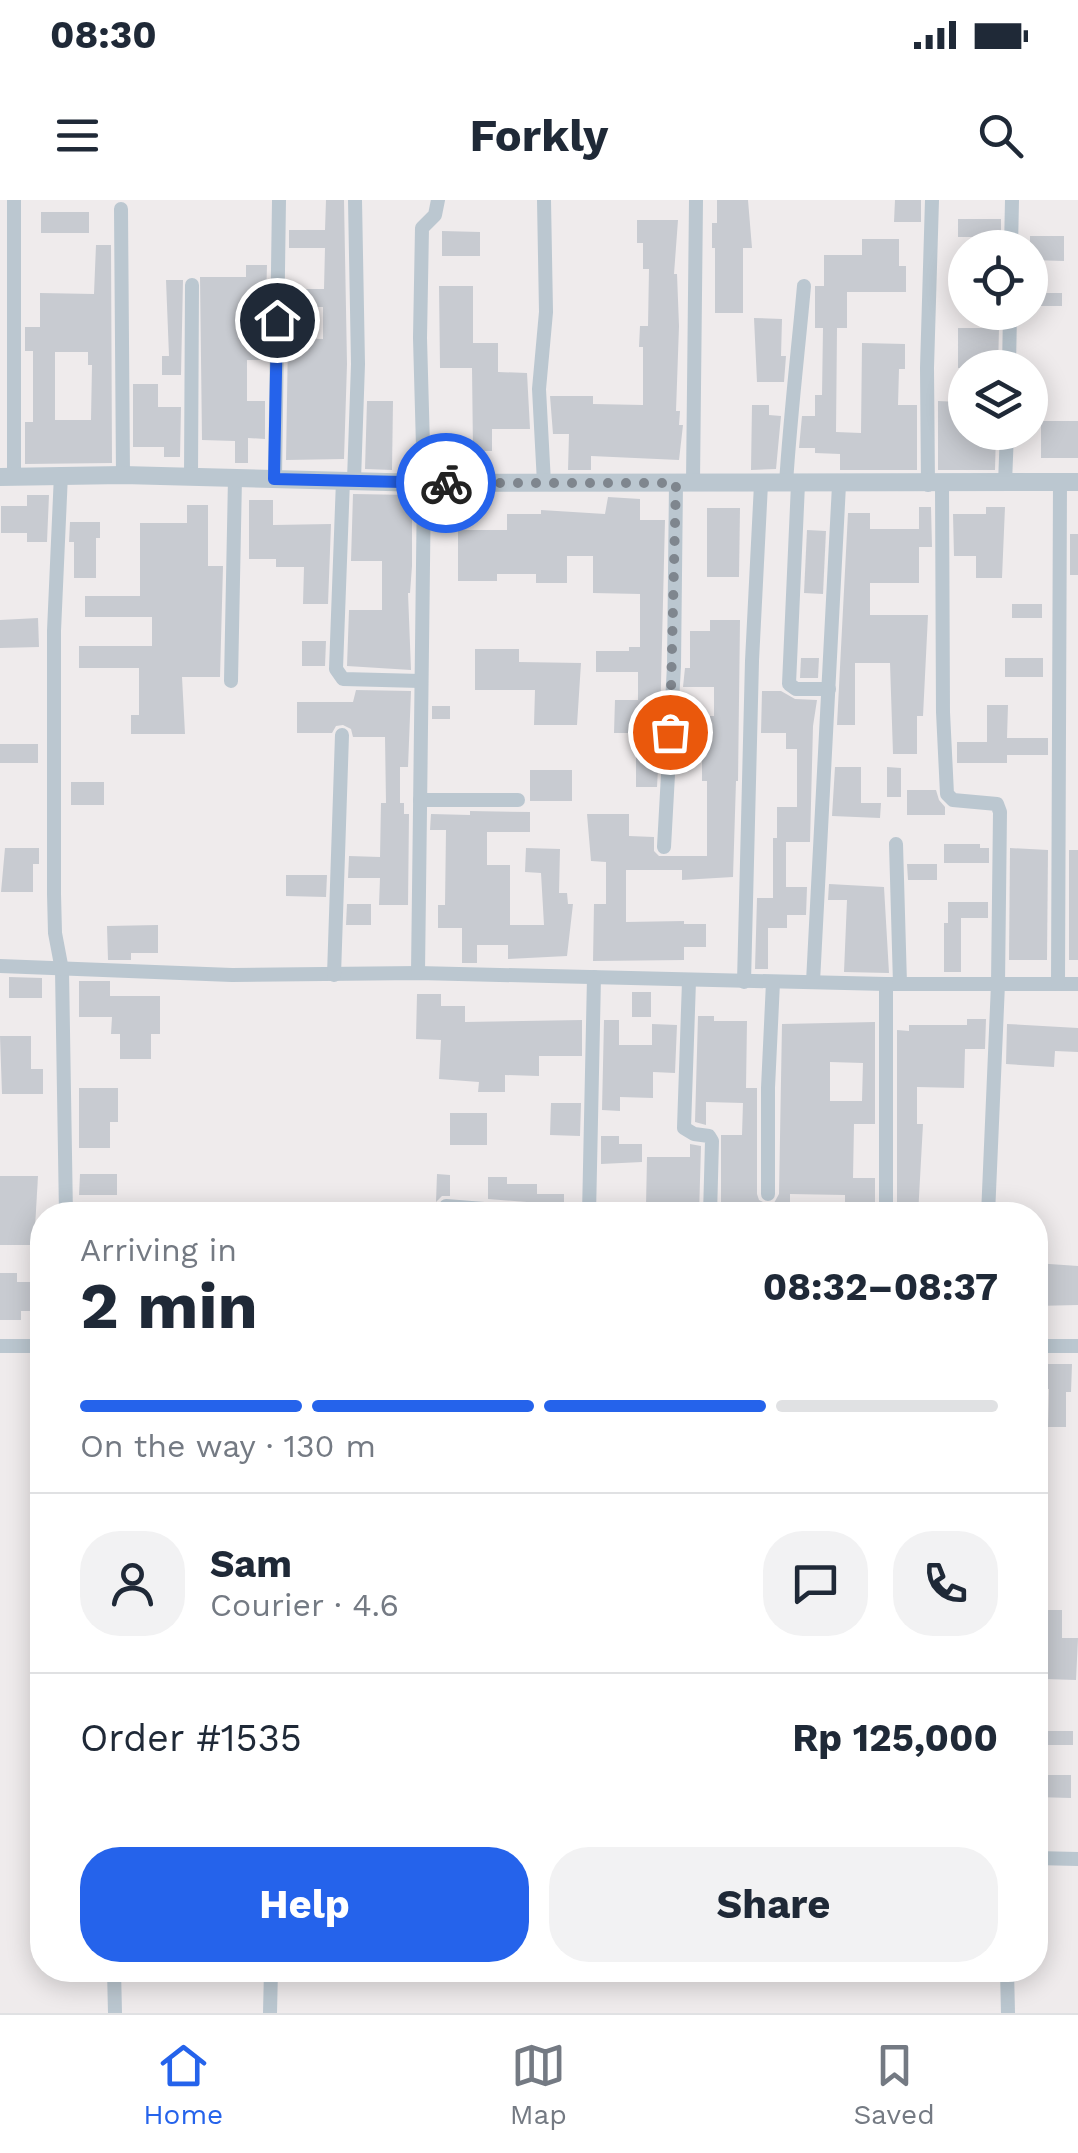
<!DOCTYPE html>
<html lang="en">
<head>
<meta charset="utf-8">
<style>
	body { margin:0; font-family:"Work Sans",sans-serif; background:#f2f2f3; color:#1f2937; height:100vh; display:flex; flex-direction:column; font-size:38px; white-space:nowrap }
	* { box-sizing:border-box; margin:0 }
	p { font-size:32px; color:#747a83 }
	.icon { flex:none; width:55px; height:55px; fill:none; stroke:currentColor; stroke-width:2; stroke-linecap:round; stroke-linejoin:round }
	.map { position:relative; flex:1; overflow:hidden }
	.sheet { position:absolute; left:30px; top:1002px; width:1018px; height:780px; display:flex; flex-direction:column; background:#fff; border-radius:40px; box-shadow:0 5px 25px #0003 }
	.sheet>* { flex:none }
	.buttons { position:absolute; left:948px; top:30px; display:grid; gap:20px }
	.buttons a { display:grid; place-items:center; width:100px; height:100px; border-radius:50%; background:#fff; box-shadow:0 5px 25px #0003; font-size:50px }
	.pin { position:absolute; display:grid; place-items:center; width:85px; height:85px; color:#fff; margin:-42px; border:5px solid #fff; border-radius:50%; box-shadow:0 2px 10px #0007 }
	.courier { position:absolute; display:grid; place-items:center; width:100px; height:100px; margin:-50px; border:8px solid #2563eb; border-radius:50%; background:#fff; color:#222; box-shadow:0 2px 12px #0007 }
	.summary em { font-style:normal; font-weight:700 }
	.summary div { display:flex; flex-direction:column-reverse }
	.summary { display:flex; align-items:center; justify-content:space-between; height:170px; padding:0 50px }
	h1 { font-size:65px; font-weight:700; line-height:75px }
	.bar { display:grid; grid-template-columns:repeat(4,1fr); gap:15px 10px; align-content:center; height:120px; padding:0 50px }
	.bar i { height:12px; border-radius:8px; background:#e0e1e3 }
	.bar .current { background:#2563eb }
	.bar p { grid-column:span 4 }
	.line { display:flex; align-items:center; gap:25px; padding:0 50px; border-top:2px solid #e0e1e3 }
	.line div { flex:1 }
	.round { display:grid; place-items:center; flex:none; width:105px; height:105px; border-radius:40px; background:#f2f2f3 }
	.action { display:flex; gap:20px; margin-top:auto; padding:20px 50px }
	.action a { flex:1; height:115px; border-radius:40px; background:#2563eb; color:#fff; font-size:40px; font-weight:700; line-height:115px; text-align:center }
	.action a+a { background:#f2f2f3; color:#1f2937 }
	.status { display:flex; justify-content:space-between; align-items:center; height:70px; padding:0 50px; background:#fff; direction:ltr }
	.status svg { height:28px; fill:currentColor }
	header { display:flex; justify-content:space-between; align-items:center; height:130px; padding:0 50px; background:#fff; font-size:45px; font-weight:700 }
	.tab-bar { display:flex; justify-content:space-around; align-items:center; height:140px; border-top:2px solid #e0e1e3; background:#fff; font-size:28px; color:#747a83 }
	.tab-bar a { display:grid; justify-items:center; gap:5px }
	.tab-bar .current { color:#2563eb }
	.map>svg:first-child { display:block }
	.building { fill:#c8cbd1; fill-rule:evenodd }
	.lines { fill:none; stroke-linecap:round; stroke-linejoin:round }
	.minor { stroke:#bbc7d0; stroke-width:14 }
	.tertiary { stroke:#bbc7d0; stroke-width:18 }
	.done { stroke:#7f868e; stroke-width:10; stroke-dasharray:0 18 }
	.route { stroke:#2563eb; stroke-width:12 }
</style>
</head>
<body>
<div class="status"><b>08:30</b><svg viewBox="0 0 49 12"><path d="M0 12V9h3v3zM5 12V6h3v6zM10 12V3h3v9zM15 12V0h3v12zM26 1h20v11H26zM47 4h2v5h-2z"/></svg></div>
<header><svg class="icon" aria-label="menu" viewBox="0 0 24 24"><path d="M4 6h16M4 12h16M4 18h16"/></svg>Forkly<svg class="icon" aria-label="search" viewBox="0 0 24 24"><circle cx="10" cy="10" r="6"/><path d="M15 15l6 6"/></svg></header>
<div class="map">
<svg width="1078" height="1813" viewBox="0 0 1078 1813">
	<rect width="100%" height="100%" fill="#efebec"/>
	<!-- building -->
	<g class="building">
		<polygon points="326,0 344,0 347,164 344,259 286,260 288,138 323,139 323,107 290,107 291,89 324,89 325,48 289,48 289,30 325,30"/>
		<polygon points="717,0 748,0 752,48 743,48 743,113 715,113 715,48 712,48 712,23 717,23"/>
		<polygon points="895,0 921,0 921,22 894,22"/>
		<rect x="41" y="12" width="48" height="21"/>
		<rect x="958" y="19" width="43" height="18"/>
		<polygon points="637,20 678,20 674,74 677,74 679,126 676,211 680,211 679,225 683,225 679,260 591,256 591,270 568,270 569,234 553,234 550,196 593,196 593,204 643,205 643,147 639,147 640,126 648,126 649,69 643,69 643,43 637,43"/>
		<polygon points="442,31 480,32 480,56 442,56"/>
		<polygon points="1030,36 1064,36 1064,61 1030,60"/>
		<polygon points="862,39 899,39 899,66 906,66 906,92 847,92 847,128 837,128 836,232 861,233 862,143 905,144 905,169 899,169 898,205 917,205 917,270 840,270 840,254 815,253 815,248 799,248 802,216 815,216 815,195 822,195 823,128 815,128 815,86 824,86 824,55 862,55"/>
		<path d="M96,45H111L112,263L25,264V222H33V151H25V127H40V93L94,94ZM55,152H88V165H92L91,220H55Z"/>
		<polygon points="246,65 267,65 266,101 251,100 251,128 267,128 266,160 247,160 247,201 265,201 265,239 248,238 248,263 235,263 235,241 202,240 200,77 246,77"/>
		<polygon points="166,80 183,80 181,175 162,175 162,156 169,156"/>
		<polygon points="439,86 473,86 473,143 498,143 498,172 527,173 530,229 492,229 492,251 473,251 472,168 440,168"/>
		<rect x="1030" y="93" width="32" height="13"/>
		<polygon points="754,118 782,119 781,156 786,156 784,182 757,182"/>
		<polygon points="958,128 999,128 998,168 958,168"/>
		<polygon points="133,184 158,184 158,207 181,207 180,257 164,257 164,247 133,247"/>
		<polygon points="367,201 393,201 392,270 365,269"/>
		<polygon points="938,201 959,202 959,223 965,223 965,232 996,232 995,270 938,270"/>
		<polygon points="752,205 769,205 769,215 781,216 776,269 751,270"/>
		<rect x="1041" y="221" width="37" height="37"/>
		<polygon points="353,294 412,295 412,366 410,393 408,393 411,470 347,466 349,410 382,410 382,361 351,361"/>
		<polygon points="27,295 49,295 47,342 27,342 27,333 1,333 1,306 27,306"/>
		<polygon points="608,297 640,299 640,320 665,320 660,524 634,524 634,533 614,533 615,500 638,500 638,472 596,472 596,451 629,451 629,447 640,447 640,394 593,393 593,356 567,356 567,383 536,383 536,374 497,374 497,381 458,381 458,330 507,330 507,314 541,314 541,310 605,314"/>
		<polygon points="249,300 273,300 273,325 331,324 328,404 303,404 304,367 276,367 276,359 249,359"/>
		<polygon points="187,305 208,305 208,366 223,366 220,477 182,477 185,534 131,534 131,515 139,515 139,468 79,468 79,446 152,446 152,417 85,417 85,396 140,396 140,323 187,323"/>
		<polygon points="919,307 931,307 932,347 919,347 919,383 870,383 870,415 928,415 923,516 917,516 917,554 893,554 890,463 855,463 855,525 837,525 848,313 870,313 870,329 919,329"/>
		<polygon points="986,307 1005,307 1002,378 976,378 976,356 954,356 953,314 986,314"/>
		<polygon points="707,308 740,308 739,377 707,377"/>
		<polygon points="70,322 100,322 100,338 96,338 96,378 74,378 74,342 69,342"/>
		<polygon points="807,330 826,331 823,394 804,393"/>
		<rect x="1070" y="334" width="8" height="41"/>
		<rect x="1012" y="404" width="30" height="14"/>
		<polygon points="38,418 39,447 0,448 0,420"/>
		<polygon points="710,420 740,420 738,581 736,581 733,677 682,680 682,670 626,670 626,722 684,721 684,724 706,724 706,747 684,747 684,760 593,761 594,704 606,704 606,662 591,661 587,614 629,614 629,636 654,637 654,651 659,656 707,656 707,581 702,581 702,542 680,542 682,516 714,516 714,487 683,487 685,468 690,468 690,431 710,431"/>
		<polygon points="302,441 326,441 325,466 302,466"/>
		<polygon points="475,449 519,449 519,462 581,463 577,525 534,525 535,490 475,490"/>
		<polygon points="801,458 819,458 818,478 800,478"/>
		<rect x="1005" y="458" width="38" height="19"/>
		<polygon points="356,490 411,491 408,567 400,567 400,603 404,603 404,614 409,614 408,705 379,705 380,678 348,678 349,656 380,657 381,603 386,603 385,537 353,537 351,529 343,525 336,526 332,533 297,533 297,502 353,502"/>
		<polygon points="762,491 781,491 795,499 817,500 813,526 810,642 786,642 786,687 807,687 806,715 787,715 787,728 768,728 768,769 755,769 757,698 773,698 773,638 777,638 777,607 797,607 797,549 786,549 786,533 761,533"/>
		<polygon points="987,505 1008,505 1007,538 1048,538 1048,555 1007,555 1007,563 957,563 957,542 987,542"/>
		<rect x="432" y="506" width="18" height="13"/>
		<rect x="0" y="544" width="38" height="19"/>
		<polygon points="636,551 659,551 657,587 636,587"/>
		<polygon points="835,567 861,567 861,603 881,603 880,618 832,616"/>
		<polygon points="887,567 901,568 901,597 887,597"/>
		<rect x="530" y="570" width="42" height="31"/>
		<rect x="71" y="582" width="33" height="23"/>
		<polygon points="907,590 936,590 939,600 945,607 945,615 907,615"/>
		<polygon points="470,611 530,612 530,632 487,632 487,665 510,665 510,725 544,725 541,673 525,672 526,648 560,649 559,693 567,693 568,704 573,704 567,756 508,759 508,745 477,745 477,763 462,763 462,728 438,728 438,705 445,705 446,630 430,630 431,614 470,615"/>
		<polygon points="944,644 980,644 980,648 989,648 989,663 944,663"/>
		<polygon points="5,648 39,648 39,664 33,664 33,692 1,692"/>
		<polygon points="1010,648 1048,650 1047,760 1009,760"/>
		<rect x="1069" y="650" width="9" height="110"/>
		<polygon points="907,664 937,664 937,680 908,680"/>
		<polygon points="286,675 327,675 326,697 286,696"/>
		<polygon points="829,684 884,687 889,773 844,772 847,700 828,700"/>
		<polygon points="948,702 988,702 988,718 961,718 961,772 944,772 944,723 948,723"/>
		<polygon points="347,704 371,704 371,725 346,725"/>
		<polygon points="158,725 158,753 131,753 131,760 108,760 107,726"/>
		<polygon points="9,777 42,778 42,798 9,798"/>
		<polygon points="79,781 110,781 110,796 160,796 160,834 151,834 151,859 120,859 120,834 111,834 112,817 79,817"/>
		<rect x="632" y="792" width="19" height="25"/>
		<polygon points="417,794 441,794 441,806 465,806 465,822 582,820 582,856 539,856 539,876 505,875 505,892 478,892 479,882 439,879 441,840 416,839"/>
		<path d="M698,816H714V821H747L746,888H757V994L759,1000L767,1004L774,1003L779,994L782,824L875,822V924H854L853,978H875V1015H845V995L790,994V1015H744V1011H721V935H742L743,903L706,902V925L695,922ZM830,862L863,863L862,901H830Z"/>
		<polygon points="967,819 986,819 985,849 965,849 964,888 917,887 917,924 923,924 918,1015 897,1015 897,830 909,831 909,825 967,825"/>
		<polygon points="604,820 619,820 619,845 652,845 652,824 677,825 675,873 653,872 653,898 620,897 620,911 602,910"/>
		<polygon points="1007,824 1078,828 1078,852 1055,851 1054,867 1006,864"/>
		<polygon points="0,836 31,836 31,869 43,869 43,894 2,894"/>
		<polygon points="79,888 118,888 118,922 110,922 110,948 79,948"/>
		<polygon points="551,903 581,903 580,936 550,935"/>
		<rect x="450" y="913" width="37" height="32"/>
		<polygon points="601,936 619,936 619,944 642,944 642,962 601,964"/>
		<polygon points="690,944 701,946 699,1015 678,1015 678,1007 646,1006 647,957 690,957"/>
		<polygon points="80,974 117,974 117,995 79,995"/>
		<polygon points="437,974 450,975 450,996 442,996 436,1002"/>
		<polygon points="0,976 38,976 34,1045 0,1045"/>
		<polygon points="488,977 507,977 507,984 537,984 537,994 564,994 564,1005 488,999"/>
		<polygon points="1035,1063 1078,1066 1078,1105 1035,1106"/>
		<polygon points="0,1073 17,1073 17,1082 42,1082 42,1111 21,1111 21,1120 0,1120"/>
		<polygon points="1035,1164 1072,1164 1071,1192 1066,1192 1066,1227 1048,1227 1049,1189 1035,1189"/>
		<polygon points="1035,1410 1062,1410 1062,1438 1078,1438 1076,1480 1045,1479 1045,1465 1035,1465"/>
		<rect x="1047" y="1531" width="26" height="14"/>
		<polygon points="1035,1575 1071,1575 1071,1598 1035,1597"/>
	</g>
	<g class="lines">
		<!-- minor -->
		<g class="minor">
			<polyline points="14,0 14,276"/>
			<polyline points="121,9 123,275"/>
			<polyline points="1011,48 1012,0"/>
			<polyline points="1009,168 1010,112"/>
			<polyline points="61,274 54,431 54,694 55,733 62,770 66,1015"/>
			<polyline points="191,276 192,85"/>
			<polyline points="275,279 279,0"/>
			<polyline points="343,280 336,469 343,479 421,481"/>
			<polyline points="354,280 358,164 355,0"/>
			<polyline points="693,282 696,0"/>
			<polyline points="544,283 539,189 546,112 544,0"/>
			<polyline points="1005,283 1007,232"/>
			<path d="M786,284C790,218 798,152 804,86"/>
			<polyline points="798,284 789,484 796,489 829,489"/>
			<polyline points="928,285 927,168 932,0"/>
			<polyline points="942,285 943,512 947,594 953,600 997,604 1000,612 998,784 988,1015"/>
			<polyline points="231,481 235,278"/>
			<polyline points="420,600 518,600"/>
			<polyline points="896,644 900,784"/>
			<polyline points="664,647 674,466 676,283"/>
			<polyline points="0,766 232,775 418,773 886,784 1078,784"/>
			<polyline points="418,773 424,283 420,138 422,28 435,15 438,0"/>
			<polyline points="334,775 342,535"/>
			<polyline points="689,781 684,928 694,934 709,936 712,941 710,1015"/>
			<polyline points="744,782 752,461 761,284"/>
			<polyline points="813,782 839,285"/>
			<polyline points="1058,784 1060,282"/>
			<polyline points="768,994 768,888 773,782"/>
			<polyline points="446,1006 562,1015"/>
			<polyline points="589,1015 594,777"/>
			<polyline points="886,1015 886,784"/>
			<polyline points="0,1146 42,1146"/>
			<polyline points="1035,1146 1078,1146"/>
			<polyline points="1035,1658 1078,1659"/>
			<polyline points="114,1770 115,1813"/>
			<polyline points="1007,1770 1008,1813"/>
			<polyline points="270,1813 271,1770"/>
		</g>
		<!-- tertiary -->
		<polyline class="tertiary" points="0,277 123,275 424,283 1078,282"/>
	</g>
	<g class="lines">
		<!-- done -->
		<polyline class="done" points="446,283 676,283 670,532"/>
		<!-- route -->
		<polyline class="route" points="277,120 274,279 446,283"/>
	</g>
</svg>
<div class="buttons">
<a><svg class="icon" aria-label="locate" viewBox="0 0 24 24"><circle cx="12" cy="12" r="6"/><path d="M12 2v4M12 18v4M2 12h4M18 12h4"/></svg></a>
<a><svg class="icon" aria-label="layers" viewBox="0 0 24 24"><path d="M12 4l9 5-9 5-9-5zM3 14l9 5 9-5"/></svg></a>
</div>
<div class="pin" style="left:670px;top:532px;background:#ea580c"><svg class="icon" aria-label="bag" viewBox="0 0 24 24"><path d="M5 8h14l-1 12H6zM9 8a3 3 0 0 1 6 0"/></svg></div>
<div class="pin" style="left:277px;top:120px;background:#1f2937"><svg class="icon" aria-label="home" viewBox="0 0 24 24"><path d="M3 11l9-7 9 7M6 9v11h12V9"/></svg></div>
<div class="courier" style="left:446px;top:283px"><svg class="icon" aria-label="bike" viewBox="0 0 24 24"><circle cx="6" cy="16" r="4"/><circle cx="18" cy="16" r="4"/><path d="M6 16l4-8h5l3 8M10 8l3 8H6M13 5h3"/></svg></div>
<section class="sheet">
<div class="summary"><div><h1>2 min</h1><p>Arriving in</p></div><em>08:32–08:37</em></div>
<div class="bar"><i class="current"></i><i class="current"></i><i class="current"></i><i></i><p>On the way · 130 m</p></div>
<div class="line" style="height:180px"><a class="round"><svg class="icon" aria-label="person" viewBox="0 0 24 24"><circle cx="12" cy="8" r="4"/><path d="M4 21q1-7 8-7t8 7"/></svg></a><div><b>Sam</b><p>Courier · 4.6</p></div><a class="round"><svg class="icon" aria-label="chat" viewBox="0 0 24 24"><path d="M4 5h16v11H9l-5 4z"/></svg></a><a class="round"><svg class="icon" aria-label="phone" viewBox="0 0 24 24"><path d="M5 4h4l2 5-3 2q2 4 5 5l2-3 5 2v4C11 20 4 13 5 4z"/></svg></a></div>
<div class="line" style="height:130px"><div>Order #1535</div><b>Rp 125,000</b></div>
<div class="action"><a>Help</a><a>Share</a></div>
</section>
</div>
<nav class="tab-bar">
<a class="current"><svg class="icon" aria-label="home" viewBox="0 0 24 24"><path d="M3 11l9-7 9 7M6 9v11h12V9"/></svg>Home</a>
<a><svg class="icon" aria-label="map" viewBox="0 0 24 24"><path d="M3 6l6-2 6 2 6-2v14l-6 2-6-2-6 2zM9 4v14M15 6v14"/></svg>Map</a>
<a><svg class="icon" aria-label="saved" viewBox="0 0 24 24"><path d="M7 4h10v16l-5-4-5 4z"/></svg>Saved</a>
</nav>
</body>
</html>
